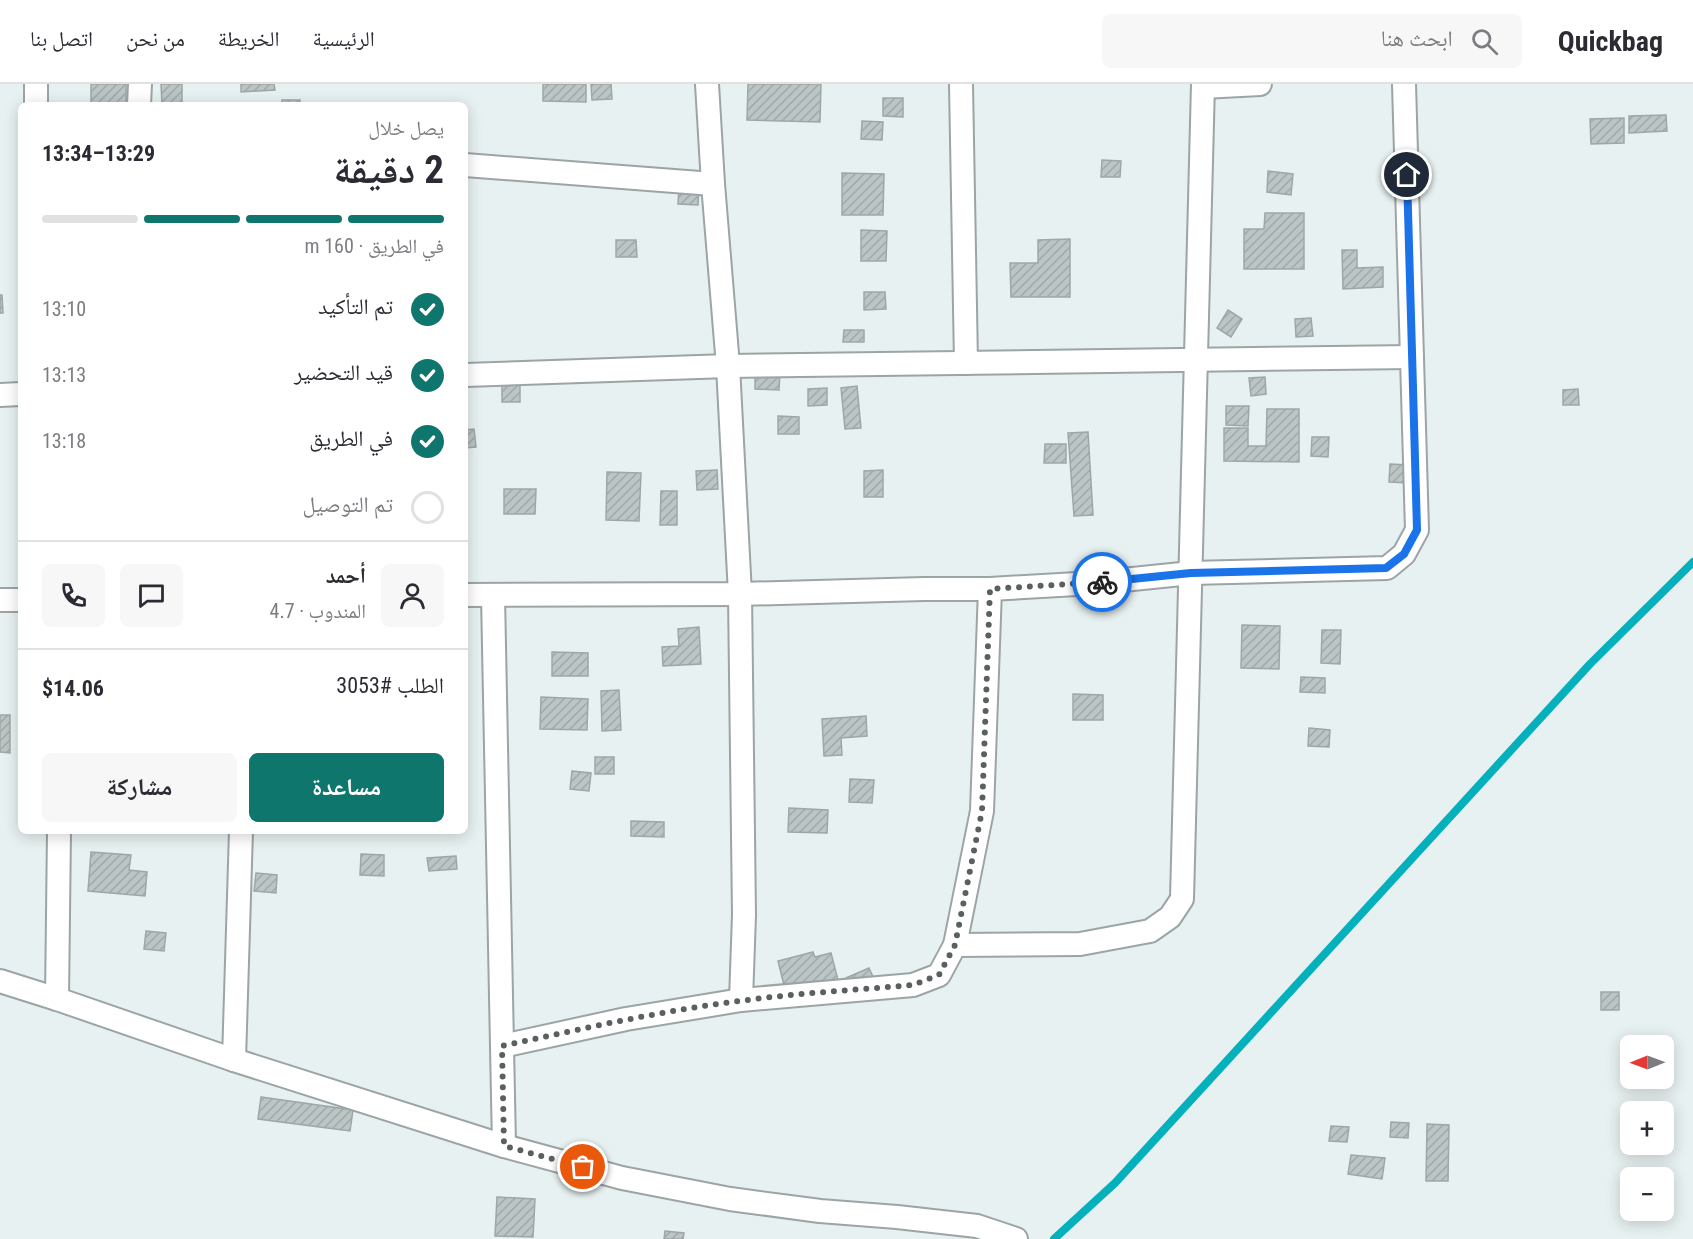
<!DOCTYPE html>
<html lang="ar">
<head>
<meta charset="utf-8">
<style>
	body { margin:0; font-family:"Roboto Condensed","Noto Naskh Arabic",sans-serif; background:#f7f7f7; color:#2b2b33; direction:rtl; height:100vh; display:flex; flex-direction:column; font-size:22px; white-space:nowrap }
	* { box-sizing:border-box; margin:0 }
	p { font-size:20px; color:#7c7c81 }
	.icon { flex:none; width:33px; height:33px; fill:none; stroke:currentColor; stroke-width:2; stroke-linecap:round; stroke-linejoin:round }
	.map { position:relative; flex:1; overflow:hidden; direction:ltr }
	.side { position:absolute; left:18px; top:18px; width:450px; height:732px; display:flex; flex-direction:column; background:#fff; border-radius:9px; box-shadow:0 3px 15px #0003; direction:rtl }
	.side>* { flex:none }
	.needle { width:39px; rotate:269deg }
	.buttons { position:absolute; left:1620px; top:951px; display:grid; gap:12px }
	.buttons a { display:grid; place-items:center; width:54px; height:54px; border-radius:9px; background:#fff; box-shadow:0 3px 15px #0003; font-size:30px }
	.pin { position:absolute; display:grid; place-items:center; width:51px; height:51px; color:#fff; margin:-26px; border:3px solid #fff; border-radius:50%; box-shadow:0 2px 6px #0007 }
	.courier { position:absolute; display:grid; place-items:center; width:60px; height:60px; margin:-30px; border:4px solid #1a73e8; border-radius:50%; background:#fff; color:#222; box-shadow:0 2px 8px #0007 }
	.overview em { font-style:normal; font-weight:700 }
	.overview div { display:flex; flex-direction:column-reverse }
	.overview { display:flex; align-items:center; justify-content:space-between; height:102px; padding:0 24px }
	h1 { font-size:39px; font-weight:700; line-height:45px }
	.bar { display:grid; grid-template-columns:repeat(4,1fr); gap:9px 6px; align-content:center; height:72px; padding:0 24px }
	.bar i { height:8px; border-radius:4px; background:#e1e1e2 }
	.bar .selected { background:#0f766e }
	.bar p { grid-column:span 4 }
	.line { display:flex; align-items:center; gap:15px; padding:0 24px; border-top:2px solid #e1e1e2 }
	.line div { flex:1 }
	.round { display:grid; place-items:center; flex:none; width:63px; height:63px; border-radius:9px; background:#f7f7f7 }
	ol { padding:0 24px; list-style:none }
	li { display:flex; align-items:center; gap:18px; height:66px }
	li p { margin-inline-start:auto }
	li .icon { padding:6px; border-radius:50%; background:#0f766e; color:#fff; stroke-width:4 }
	li:last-child { color:#7c7c81 }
	li i { width:33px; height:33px; border:3px solid #e1e1e2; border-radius:50% }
	.action { display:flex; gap:12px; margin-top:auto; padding:12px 24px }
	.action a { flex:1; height:69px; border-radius:9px; background:#0f766e; color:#fff; font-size:24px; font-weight:700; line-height:69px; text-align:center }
	.action a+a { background:#f7f7f7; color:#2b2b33 }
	header { display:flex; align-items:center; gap:36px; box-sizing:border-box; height:84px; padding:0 30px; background:#fff; border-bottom:2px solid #e1e1e2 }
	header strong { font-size:28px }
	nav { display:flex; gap:33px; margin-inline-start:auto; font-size:21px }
	.search { width:420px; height:54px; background:#f7f7f7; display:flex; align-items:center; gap:15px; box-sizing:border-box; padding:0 21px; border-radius:9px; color:#7c7c81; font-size:22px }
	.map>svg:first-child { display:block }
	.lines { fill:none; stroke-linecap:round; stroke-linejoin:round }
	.stream { stroke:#05b0bd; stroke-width:8 }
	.building { fill:url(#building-hatch); stroke:#9ea6a7; stroke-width:1.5 }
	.minor-casing { stroke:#9ca4a5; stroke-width:26 }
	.minor { stroke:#fff; stroke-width:22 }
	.done { stroke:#5a5f60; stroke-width:6; stroke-dasharray:0 10.8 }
	.route { stroke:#1a73e8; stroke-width:8 }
</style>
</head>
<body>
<header>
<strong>Quickbag</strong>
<div class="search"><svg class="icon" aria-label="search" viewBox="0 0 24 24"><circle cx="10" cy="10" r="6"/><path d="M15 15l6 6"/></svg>ابحث هنا</div>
<nav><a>الرئيسية</a><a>الخريطة</a><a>من نحن</a><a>اتصل بنا</a></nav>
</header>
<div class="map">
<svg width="1693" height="1155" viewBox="0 0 1693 1155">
	<defs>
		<pattern id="building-hatch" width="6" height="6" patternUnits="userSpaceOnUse" patternTransform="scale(1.5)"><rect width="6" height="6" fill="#bcc5c5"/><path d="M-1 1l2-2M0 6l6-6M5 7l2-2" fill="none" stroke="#a0a8a8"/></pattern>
	</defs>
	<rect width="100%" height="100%" fill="#e8f1f1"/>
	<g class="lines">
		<!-- stream -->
		<polyline class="stream" points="1054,1155 1115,1099 1590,580 1693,478"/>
	</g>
	<!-- building -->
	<g class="building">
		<rect x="91" y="0" width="35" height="21"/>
		<polygon points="161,0 182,0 182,21 162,21"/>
		<polygon points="241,0 274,0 275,6 241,8"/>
		<polygon points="543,0 586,0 586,18 543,17"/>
		<polygon points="591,0 611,0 612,15 592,16"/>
		<polygon points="748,0 821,0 820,38 747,36"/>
		<polygon points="883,14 903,14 903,33 883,32"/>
		<rect x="282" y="16" width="18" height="5"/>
		<polygon points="1666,31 1667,47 1629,49 1629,32"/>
		<polygon points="1624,34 1624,59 1591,60 1590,35"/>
		<polygon points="862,37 883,38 882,56 861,55"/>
		<polygon points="1102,76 1121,77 1120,93 1101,93"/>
		<polygon points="1268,87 1293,90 1291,111 1267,108"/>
		<polygon points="842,89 884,90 883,131 842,131"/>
		<polygon points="679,103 699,104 698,121 678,120"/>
		<polygon points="1265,129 1304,129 1304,185 1244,185 1244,145 1264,145"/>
		<polygon points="861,146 887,147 886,177 861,177"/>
		<polygon points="1070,155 1070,213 1011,213 1010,179 1038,179 1038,156"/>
		<polygon points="616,156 636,156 637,173 616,173"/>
		<polygon points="1342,166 1357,166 1357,184 1383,183 1383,203 1343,205"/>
		<polygon points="864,208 885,208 886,225 864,226"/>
		<polygon points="0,211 2,211 3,229 0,229"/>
		<polygon points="1228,226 1242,235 1231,253 1217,244"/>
		<polygon points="1311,234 1313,252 1296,253 1295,235"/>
		<polygon points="844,246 864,246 864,258 843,258"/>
		<polygon points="755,286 780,287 779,306 755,305"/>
		<polygon points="1265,293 1266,310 1251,312 1249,294"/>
		<rect x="502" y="301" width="18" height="17"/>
		<polygon points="857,302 861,344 845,345 841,304"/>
		<polygon points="827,304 827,321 808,322 808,305"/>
		<polygon points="1578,305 1579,321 1563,321 1563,306"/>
		<polygon points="1226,322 1249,322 1248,342 1226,341"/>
		<polygon points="1267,325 1299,325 1299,378 1224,377 1224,344 1248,344 1248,362 1266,362"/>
		<polygon points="778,332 799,333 799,350 778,350"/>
		<polygon points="474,345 476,363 465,364 465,346"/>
		<polygon points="1088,348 1093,431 1074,432 1068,349"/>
		<polygon points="1312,353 1329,353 1328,373 1311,372"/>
		<polygon points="1045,360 1066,360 1066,379 1044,379"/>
		<polygon points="1390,380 1409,381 1408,399 1389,398"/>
		<polygon points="717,386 718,405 697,406 696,387"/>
		<polygon points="883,386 883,413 864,413 864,387"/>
		<polygon points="607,388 641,389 639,437 606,436"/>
		<polygon points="504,405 536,405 535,430 504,430"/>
		<polygon points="661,407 677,407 677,441 660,441"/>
		<polygon points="1242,541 1280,542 1279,585 1241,584"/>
		<polygon points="699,543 701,580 663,582 662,563 679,562 678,545"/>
		<polygon points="1322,546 1341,546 1340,580 1321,579"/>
		<polygon points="552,568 588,569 588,592 552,592"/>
		<polygon points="1301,593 1325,594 1325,609 1300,608"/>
		<polygon points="619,606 621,646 602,647 601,607"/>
		<polygon points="1073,610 1103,611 1103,636 1073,636"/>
		<polygon points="541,613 588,615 587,646 540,645"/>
		<polygon points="0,631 10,631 10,669 0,668"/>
		<polygon points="866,632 867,652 841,654 842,671 824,672 822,635"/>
		<polygon points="1309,644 1330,646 1329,663 1308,662"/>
		<rect x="595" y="673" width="19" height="17"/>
		<polygon points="572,687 591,689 589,707 570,705"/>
		<polygon points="850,695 874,696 872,719 849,718"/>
		<polygon points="789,724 828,726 827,749 788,748"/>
		<polygon points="631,737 664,738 664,753 631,752"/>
		<polygon points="91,768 131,771 129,786 147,788 145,812 88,807"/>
		<polygon points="361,770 384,771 384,792 360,791"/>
		<polygon points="456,772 457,785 429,787 427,774"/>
		<polygon points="256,789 277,791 276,809 254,807"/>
		<polygon points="146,847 166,849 164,867 144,865"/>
		<polygon points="813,868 815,873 831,869 839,900 787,913 778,877"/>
		<polygon points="869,884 874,895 851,906 846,894"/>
		<rect x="1601" y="908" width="18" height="18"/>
		<polygon points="261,1013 353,1026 350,1047 258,1035"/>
		<polygon points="1391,1038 1409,1039 1408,1054 1390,1053"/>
		<polygon points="1427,1040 1449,1041 1448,1097 1426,1097"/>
		<polygon points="1331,1042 1349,1043 1347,1058 1329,1057"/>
		<polygon points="1351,1071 1385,1074 1382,1095 1348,1090"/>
		<polygon points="497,1113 535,1115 533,1153 495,1152"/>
		<polygon points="665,1147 684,1149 683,1155 664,1155"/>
	</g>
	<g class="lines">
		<defs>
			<g id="minor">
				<polyline points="707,0 713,100 728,282 740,510 744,831 741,916"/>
				<polyline points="961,0 966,279"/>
				<polyline points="1203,3 1260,0"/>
				<polyline points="36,21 36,0"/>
				<polyline points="139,21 140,0"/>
				<polyline points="465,81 713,100"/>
				<polyline points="465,291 728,282 1412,273"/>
				<polyline points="0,311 21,310"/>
				<polyline points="465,511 740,510 924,505 990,505 1094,499 1191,489 1387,484 1404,470 1417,446 1404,0"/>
				<polyline points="493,512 504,1062"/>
				<polyline points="0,516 21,516"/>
				<polyline points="955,861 1080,860 1150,847 1170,833 1182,815 1203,0"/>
				<polyline points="0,897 57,915 234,976 504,1062 622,1094 730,1115 820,1127 897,1133 977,1142 1016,1155"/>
				<polyline points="57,915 59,747"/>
				<polyline points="502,962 626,935 741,916 913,901 939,891 955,861 982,727 990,505"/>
				<polyline points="234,976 241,747"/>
			</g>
		</defs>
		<!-- minor casing -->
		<use href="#minor" class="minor-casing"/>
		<!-- minor -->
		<use href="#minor" class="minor"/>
	</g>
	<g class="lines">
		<!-- done -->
		<path class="done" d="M583,1083L504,1062L502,962C581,945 660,927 740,917C797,909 856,906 913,901L939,891L955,861L982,727L990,505L1102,498"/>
		<!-- route -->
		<polyline class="route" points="1102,498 1191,489 1386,484 1404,470 1417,446 1407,91"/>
	</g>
</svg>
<div class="buttons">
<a><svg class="needle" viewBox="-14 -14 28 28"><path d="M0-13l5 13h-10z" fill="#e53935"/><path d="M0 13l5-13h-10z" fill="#7c7c81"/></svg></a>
<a>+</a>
<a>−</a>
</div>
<div class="pin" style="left:583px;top:1083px;background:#ea580c"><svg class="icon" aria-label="bag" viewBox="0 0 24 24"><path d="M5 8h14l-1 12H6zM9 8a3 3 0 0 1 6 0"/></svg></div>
<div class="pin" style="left:1407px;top:91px;background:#1f2937"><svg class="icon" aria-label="home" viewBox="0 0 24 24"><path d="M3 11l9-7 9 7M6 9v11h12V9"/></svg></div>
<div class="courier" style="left:1102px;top:498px"><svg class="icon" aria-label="bike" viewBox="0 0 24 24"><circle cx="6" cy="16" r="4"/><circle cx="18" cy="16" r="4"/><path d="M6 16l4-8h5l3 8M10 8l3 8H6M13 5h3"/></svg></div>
<section class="side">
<div class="overview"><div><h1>2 دقيقة</h1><p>يصل خلال</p></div><em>13:29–13:34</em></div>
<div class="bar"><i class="selected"></i><i class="selected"></i><i class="selected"></i><i></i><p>في الطريق · 160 m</p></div>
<ol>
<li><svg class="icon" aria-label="check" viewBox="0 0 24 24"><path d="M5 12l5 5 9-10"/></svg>تم التأكيد<p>13:10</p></li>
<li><svg class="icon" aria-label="check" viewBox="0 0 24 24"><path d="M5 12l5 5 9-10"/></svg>قيد التحضير<p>13:13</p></li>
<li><svg class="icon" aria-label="check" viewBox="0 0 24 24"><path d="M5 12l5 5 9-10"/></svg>في الطريق<p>13:18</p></li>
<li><i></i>تم التوصيل</li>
</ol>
<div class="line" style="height:108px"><a class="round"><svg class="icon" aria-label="person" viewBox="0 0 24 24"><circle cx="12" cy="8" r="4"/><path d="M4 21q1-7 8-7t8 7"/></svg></a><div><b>أحمد</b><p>المندوب · 4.7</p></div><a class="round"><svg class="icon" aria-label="chat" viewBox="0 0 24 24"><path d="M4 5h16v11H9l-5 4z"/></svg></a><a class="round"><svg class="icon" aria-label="phone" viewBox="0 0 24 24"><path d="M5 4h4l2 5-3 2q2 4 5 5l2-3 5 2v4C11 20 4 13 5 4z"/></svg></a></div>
<div class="line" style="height:78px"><div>الطلب #3053</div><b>$14.06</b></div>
<div class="action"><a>مساعدة</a><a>مشاركة</a></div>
</section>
</div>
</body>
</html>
